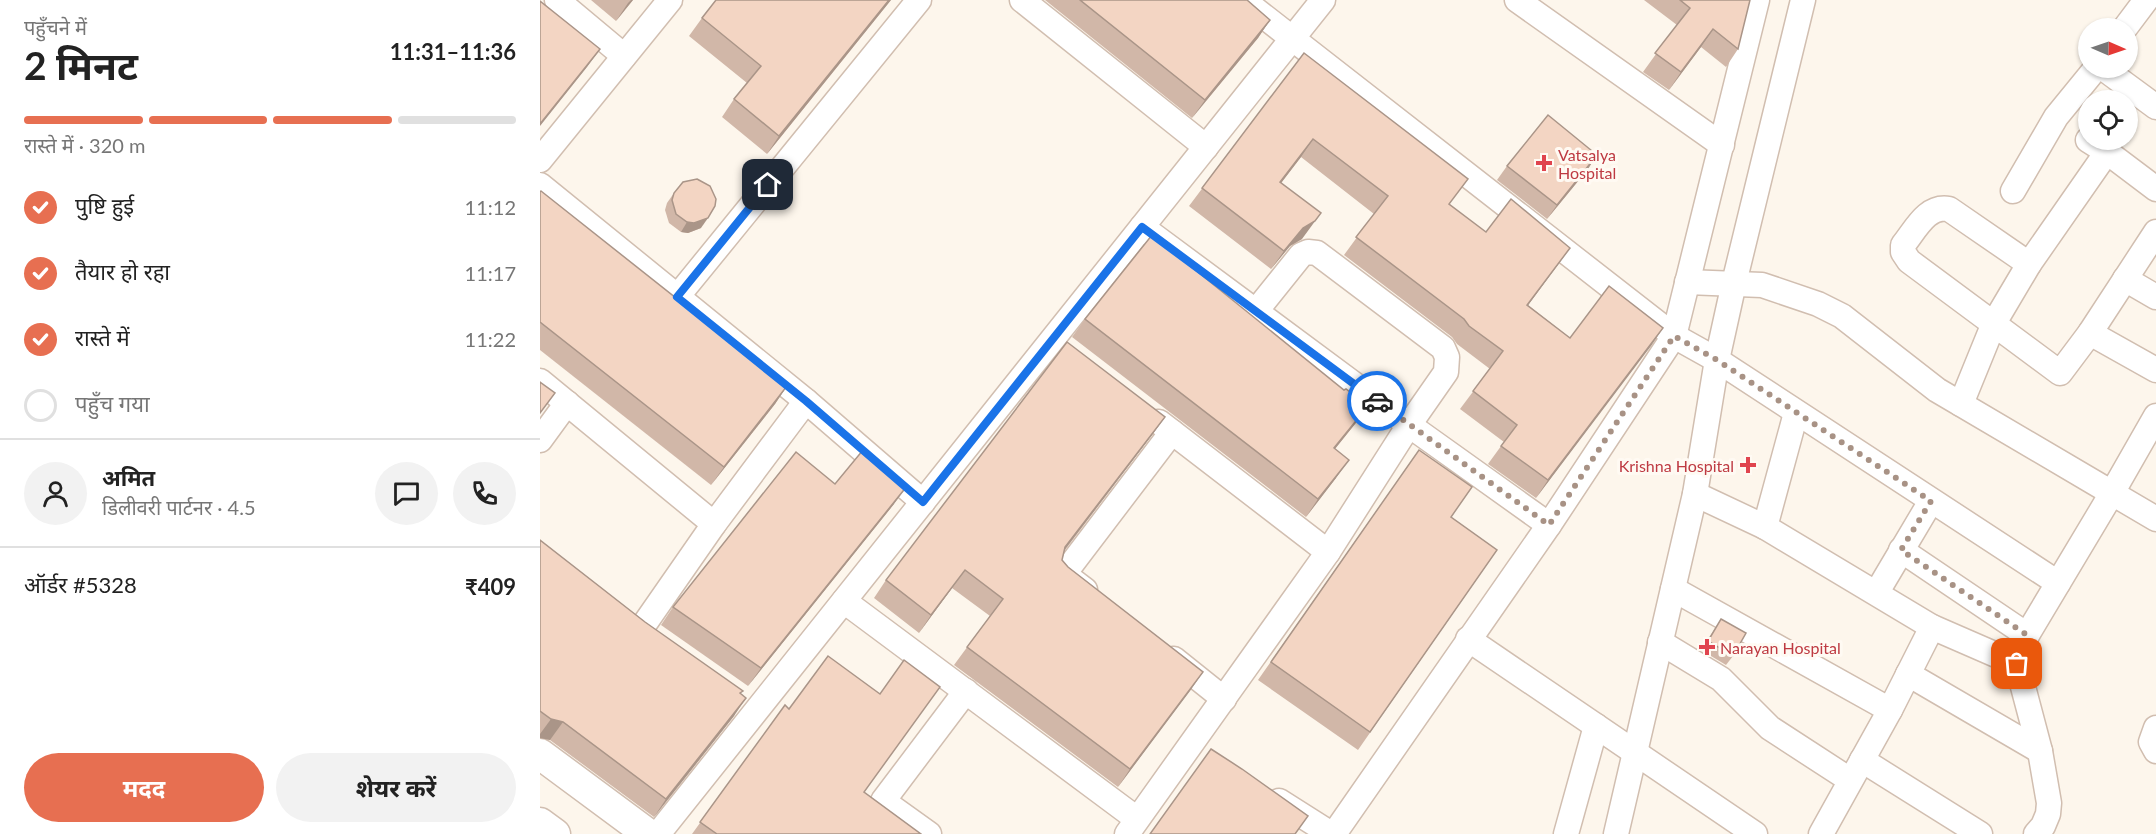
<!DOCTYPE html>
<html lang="hi">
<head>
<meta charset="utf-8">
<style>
	body { margin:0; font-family:Lato,"Noto Sans Devanagari",sans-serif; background:#f2f2f2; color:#222; height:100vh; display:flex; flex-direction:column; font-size:22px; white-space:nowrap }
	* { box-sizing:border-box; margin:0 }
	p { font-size:20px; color:#767676 }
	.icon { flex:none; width:33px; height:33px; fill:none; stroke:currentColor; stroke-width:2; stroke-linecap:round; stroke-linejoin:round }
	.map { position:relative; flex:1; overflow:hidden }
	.details { display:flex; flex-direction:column; background:#fff; width:540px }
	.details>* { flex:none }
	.needle { width:39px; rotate:92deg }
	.tools { position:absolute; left:1538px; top:18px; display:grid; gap:12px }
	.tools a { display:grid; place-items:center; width:60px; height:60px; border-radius:50%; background:#fff; box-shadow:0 2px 4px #0004; font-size:30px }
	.pin { position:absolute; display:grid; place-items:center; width:51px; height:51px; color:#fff; margin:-26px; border-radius:12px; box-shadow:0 3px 9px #0006 }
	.courier { position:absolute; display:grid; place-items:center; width:60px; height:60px; margin:-30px; border:4px solid #1a73e8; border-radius:50%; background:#fff; color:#222; box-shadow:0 2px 8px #0007 }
	.overview em { font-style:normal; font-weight:700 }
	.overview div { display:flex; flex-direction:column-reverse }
	.overview { display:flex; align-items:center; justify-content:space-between; height:102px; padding:0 24px }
	h1 { font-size:39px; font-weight:700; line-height:45px }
	.bar { display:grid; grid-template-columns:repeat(4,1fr); gap:9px 6px; align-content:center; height:72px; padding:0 24px }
	.bar i { height:8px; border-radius:4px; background:#e0e0e0 }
	.bar .active { background:#e76f51 }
	.bar p { grid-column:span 4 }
	.line { display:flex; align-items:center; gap:15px; padding:0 24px; border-top:2px solid #e0e0e0 }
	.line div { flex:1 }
	.round { display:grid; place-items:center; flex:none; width:63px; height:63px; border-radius:32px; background:#f2f2f2 }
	ol { padding:0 24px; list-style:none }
	li { display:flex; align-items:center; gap:18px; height:66px }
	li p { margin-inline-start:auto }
	li .icon { padding:6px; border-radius:50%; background:#e76f51; color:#fff; stroke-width:4 }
	li:last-child { color:#767676 }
	li i { width:33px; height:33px; border:3px solid #e0e0e0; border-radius:50% }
	.primary-button { display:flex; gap:12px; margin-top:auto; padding:12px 24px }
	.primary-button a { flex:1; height:69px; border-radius:36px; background:#e76f51; color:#fff; font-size:24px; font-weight:700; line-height:69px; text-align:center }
	.primary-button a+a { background:#f2f2f2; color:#222 }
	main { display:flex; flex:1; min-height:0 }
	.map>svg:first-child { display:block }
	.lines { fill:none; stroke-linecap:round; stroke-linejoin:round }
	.minor-casing { stroke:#d1beb0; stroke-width:27 }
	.tertiary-casing { stroke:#d1beb0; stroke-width:33 }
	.minor { stroke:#fff; stroke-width:24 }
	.tertiary { stroke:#fff; stroke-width:30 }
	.wall { fill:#d1b7a8 }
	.shaded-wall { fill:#aa9588 }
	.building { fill:#f3d5c3; stroke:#aa9588; stroke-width:1.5 }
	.done { stroke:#a89285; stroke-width:6; stroke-dasharray:0 10.8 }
	.route { stroke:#1a73e8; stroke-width:8 }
	.health-dot { fill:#e0444e; stroke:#fffaf3; stroke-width:2 }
	.labels { text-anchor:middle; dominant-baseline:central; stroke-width:6; stroke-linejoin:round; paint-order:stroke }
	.health-label { font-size:16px; fill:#be3a42; stroke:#fffaf3; text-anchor:start }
</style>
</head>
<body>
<main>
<section class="details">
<div class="overview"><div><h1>2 मिनट</h1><p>पहुँचने में</p></div><em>11:31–11:36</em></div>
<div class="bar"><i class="active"></i><i class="active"></i><i class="active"></i><i></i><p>रास्ते में · 320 m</p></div>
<ol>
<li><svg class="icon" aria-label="check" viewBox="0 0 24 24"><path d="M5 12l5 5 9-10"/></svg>पुष्टि हुई<p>11:12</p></li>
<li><svg class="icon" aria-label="check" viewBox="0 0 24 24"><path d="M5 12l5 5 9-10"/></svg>तैयार हो रहा<p>11:17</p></li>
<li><svg class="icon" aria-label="check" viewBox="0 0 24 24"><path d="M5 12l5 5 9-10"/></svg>रास्ते में<p>11:22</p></li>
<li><i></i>पहुँच गया</li>
</ol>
<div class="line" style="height:108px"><a class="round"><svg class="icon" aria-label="person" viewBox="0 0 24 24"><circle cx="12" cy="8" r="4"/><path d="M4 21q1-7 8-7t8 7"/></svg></a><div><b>अमित</b><p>डिलीवरी पार्टनर · 4.5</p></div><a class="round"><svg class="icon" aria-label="chat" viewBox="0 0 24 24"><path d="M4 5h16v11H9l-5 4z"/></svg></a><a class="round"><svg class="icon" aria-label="phone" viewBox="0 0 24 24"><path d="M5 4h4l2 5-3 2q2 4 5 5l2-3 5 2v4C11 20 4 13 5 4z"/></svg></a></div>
<div class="line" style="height:78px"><div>ऑर्डर #5328</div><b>₹409</b></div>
<div class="primary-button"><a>मदद</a><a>शेयर करें</a></div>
</section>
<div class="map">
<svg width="1616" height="834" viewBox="0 0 1616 834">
	<rect width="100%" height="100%" fill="#fdf6ec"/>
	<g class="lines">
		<defs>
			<g id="minor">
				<polyline points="17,0 84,56"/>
				<polyline points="482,0 666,147"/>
				<polyline points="703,0 1134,336 1177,360 1518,583"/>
				<polyline points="977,0 1182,145"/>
				<polyline points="1585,28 1606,0"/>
				<polyline points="1563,68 1616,107"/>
				<polyline points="1567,152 1616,189"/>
				<polyline points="0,160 130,0"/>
				<polyline points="0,185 266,401 383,502"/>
				<polyline points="1473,191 1516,117 1556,68"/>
				<polyline points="602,227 869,425 1009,525"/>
				<path d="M1489,264L1409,209C1387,205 1376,229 1363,245V252L1369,261L1520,373L1550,333L1616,232"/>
				<polyline points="1585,279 1616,297"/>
				<polyline points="1147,282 1222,285 1278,304 1302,316 1397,390 1572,493 1616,416"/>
				<polyline points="137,297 379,0"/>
				<polyline points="1550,333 1616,370"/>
				<polyline points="0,381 174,524"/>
				<polyline points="1421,404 1454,323 1489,264 1567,152 1548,140"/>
				<polyline points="619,422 788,552"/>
				<polyline points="0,440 27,403"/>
				<polyline points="1155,494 1225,527 1392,627 1477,664 1487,635 1572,493 1616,519"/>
				<polyline points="1225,527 1256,413"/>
				<polyline points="1361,550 1487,635"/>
				<polyline points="1133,589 1350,710"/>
				<polyline points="545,590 524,574 632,432"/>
				<polyline points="1337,592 1391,501"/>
				<polyline points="304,601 597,819"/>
				<polyline points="101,629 174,524 266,401"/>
				<polyline points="928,639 1215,834"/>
				<polyline points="1120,642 1181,679 1230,728 1310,780"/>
				<polyline points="634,659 684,699"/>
				<polyline points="1477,664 1500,751 1509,803 1508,814 1503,826 1496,834"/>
				<polyline points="1368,674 1500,751"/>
				<polyline points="1616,728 1611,742 1616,751"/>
				<polyline points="1322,760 1440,834"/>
				<polyline points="739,801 791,834"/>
				<polyline points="118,834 783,0"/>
				<polyline points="389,834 343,801 426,691"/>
				<polyline points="587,834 788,552 869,425 906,372 907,357 903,348 777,253 768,252 761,255 716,311"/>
				<polyline points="794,834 1009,525 1134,336 1217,0"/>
				<polyline points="1026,834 1056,726"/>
				<polyline points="1076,834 1155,494 1177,360 1194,283 1263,0"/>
				<polyline points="1281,834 1350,710 1392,627"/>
			</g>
			<g id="tertiary">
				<polyline points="0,754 108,834"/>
				<polyline points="0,823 15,834"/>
			</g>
		</defs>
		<!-- minor casing -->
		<use href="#minor" class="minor-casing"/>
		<!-- tertiary casing -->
		<use href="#tertiary" class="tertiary-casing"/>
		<!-- minor -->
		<use href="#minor" class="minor"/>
		<!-- tertiary -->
		<use href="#tertiary" class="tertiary"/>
	</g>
	<!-- wall -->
	<g class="wall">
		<polygon points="51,0 93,0 76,21"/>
		<polygon points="176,0 351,0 227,154 182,117 194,99 207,83 149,36 162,18"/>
		<polygon points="505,0 707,0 730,20 718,38 652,118"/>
		<polygon points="1104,0 1210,0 1198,49 1186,67 1161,47 1129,90 1103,72 1137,25"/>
		<polygon points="764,53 910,205 946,232 1030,248 988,305 1030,338 1123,328 996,498 948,464 964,442 920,409 950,369 917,344 912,337 804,255 834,214 761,157 741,183 762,239 750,246 731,269 649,206"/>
		<polygon points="967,166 1048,169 1007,219 957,180"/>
		<polygon points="0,192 247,386 235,404 171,485 0,350"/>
		<polygon points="134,193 161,228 148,233 141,232 129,223 125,210 127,203"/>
		<polygon points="545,319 804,390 828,406 815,424 795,449 796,478 766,517 532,337"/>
		<polygon points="625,417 612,435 525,550 522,560 528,567 663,672 578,787 414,665 450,616 412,588 379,633 334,598 346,580"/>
		<polygon points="879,450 911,518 957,550 818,750 718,680"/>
		<polygon points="295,484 354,504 208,686 121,625 133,607"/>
		<polygon points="0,540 105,622 201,694 194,716 114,817 10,740 0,738"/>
		<polygon points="1181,619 1193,656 1186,665 1161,650"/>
		<polygon points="245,705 249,709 324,792 381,834 152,834"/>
	</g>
	<!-- shaded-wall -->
	<g class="shaded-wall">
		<polygon points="91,0 93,0 76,21 88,3"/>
		<polygon points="349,0 351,0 227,154 239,136"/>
		<polygon points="730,20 718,38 652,118 665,100"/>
		<polygon points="1173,29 1161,47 1129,90 1141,72"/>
		<polygon points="60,49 47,67 0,126 0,124"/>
		<polygon points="773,139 761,157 728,200 740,182"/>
		<polygon points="1057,155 1048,169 1007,219 1017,205"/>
		<polygon points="781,213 762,239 750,246 731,269 744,251 763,228"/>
		<polygon points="168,218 161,228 148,233 141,232 147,222"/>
		<polygon points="1030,248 1017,266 975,323 987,305"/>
		<polygon points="1123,328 1111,346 996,498 1008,480"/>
		<polygon points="247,386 235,404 171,485 184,467"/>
		<polygon points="828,406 815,424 781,466 794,448"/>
		<polygon points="625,417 612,435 513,565 525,547"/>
		<polygon points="809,460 796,478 766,517 778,499"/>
		<polygon points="367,486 354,504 208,686 221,668"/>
		<polygon points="425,570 412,588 379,633 391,615"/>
		<polygon points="663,672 650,691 578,787 590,769"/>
		<polygon points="206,698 194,716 114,817 126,799"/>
		<polygon points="11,719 23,722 10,740 0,738 0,734"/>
	</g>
	<!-- building -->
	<g class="building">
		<polygon points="176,0 349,0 239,136 194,99 221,66 162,18"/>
		<polygon points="540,0 707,0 730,20 665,100"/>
		<polygon points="1140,0 1210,0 1198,49 1173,29 1141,72 1115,53 1150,8"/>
		<polygon points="0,1 60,49 0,124"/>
		<polygon points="764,53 928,179 909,204 946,232 971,199 1030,248 987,305 1030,338 1069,286 1123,328 1008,480 961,446 977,425 933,391 963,351 929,326 924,319 816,237 848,196 773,139 740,182 781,213 775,221 763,228 744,251 662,188"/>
		<polygon points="1008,115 1057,155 1017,205 967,166"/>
		<polygon points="157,179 170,186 176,199 175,206 168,218 154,223 147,222 136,214 132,200 134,193 143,182"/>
		<polygon points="1,191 247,386 184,467 0,322 0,192"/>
		<polygon points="612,235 804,390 806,389 828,406 794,448 809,460 778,499 545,319"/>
		<polygon points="527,342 625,417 525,547 522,560 528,567 663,672 590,769 427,647 463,599 425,570 391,615 346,580"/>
		<polygon points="0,382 15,393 0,413"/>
		<polygon points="323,450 367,486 221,668 133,607 256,452 295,484"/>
		<polygon points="879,450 932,487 911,517 957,550 830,732 731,662"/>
		<polygon points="0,540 105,622 203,691 200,693 206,698 126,799 23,722 11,719 0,711"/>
		<polygon points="1181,619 1206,633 1193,656 1168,641"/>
		<polygon points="288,656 340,694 364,660 400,687 324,792 381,834 177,834 160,822 245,705 249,709"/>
		<polygon points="671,749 702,769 768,816 755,834 610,834"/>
	</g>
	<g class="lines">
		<!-- done -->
		<polyline class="done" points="837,401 1009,525 1134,336 1177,360 1391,501 1361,550 1487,635 1477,664"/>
		<!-- route -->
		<polyline class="route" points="228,185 137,297 266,401 383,502 602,227 837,401"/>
	</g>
	<!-- markers -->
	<g class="health-dot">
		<path d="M1001 154h6v6h6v6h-6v6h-6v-6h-6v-6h6z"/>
		<path d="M1205 456h6v6h6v6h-6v6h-6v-6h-6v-6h6z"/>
		<path d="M1164 638h6v6h6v6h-6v6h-6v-6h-6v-6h6z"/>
	</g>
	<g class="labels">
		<!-- health labels -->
		<g class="health-label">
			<text x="1018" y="154">Vatsalya<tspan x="1018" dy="18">Hospital</tspan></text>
			<text x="1194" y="465" text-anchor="end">Krishna Hospital</text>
			<text x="1180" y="647">Narayan Hospital</text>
		</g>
	</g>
</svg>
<div class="tools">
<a><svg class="needle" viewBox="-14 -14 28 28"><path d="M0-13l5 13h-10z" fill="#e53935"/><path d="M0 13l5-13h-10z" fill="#767676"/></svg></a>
<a><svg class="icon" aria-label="locate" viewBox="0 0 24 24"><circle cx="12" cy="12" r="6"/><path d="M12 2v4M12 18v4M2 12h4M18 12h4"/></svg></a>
</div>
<div class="pin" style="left:1477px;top:664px;background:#ea580c"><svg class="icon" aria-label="bag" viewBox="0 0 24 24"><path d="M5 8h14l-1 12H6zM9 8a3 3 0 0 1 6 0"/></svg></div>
<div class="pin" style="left:228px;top:185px;background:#1f2937"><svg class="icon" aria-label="home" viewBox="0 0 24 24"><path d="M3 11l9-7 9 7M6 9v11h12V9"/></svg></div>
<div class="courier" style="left:837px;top:401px"><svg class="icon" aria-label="car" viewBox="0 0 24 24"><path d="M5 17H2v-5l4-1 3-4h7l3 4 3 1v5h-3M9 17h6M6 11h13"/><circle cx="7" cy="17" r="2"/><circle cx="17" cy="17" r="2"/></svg></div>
</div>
</main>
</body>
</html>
